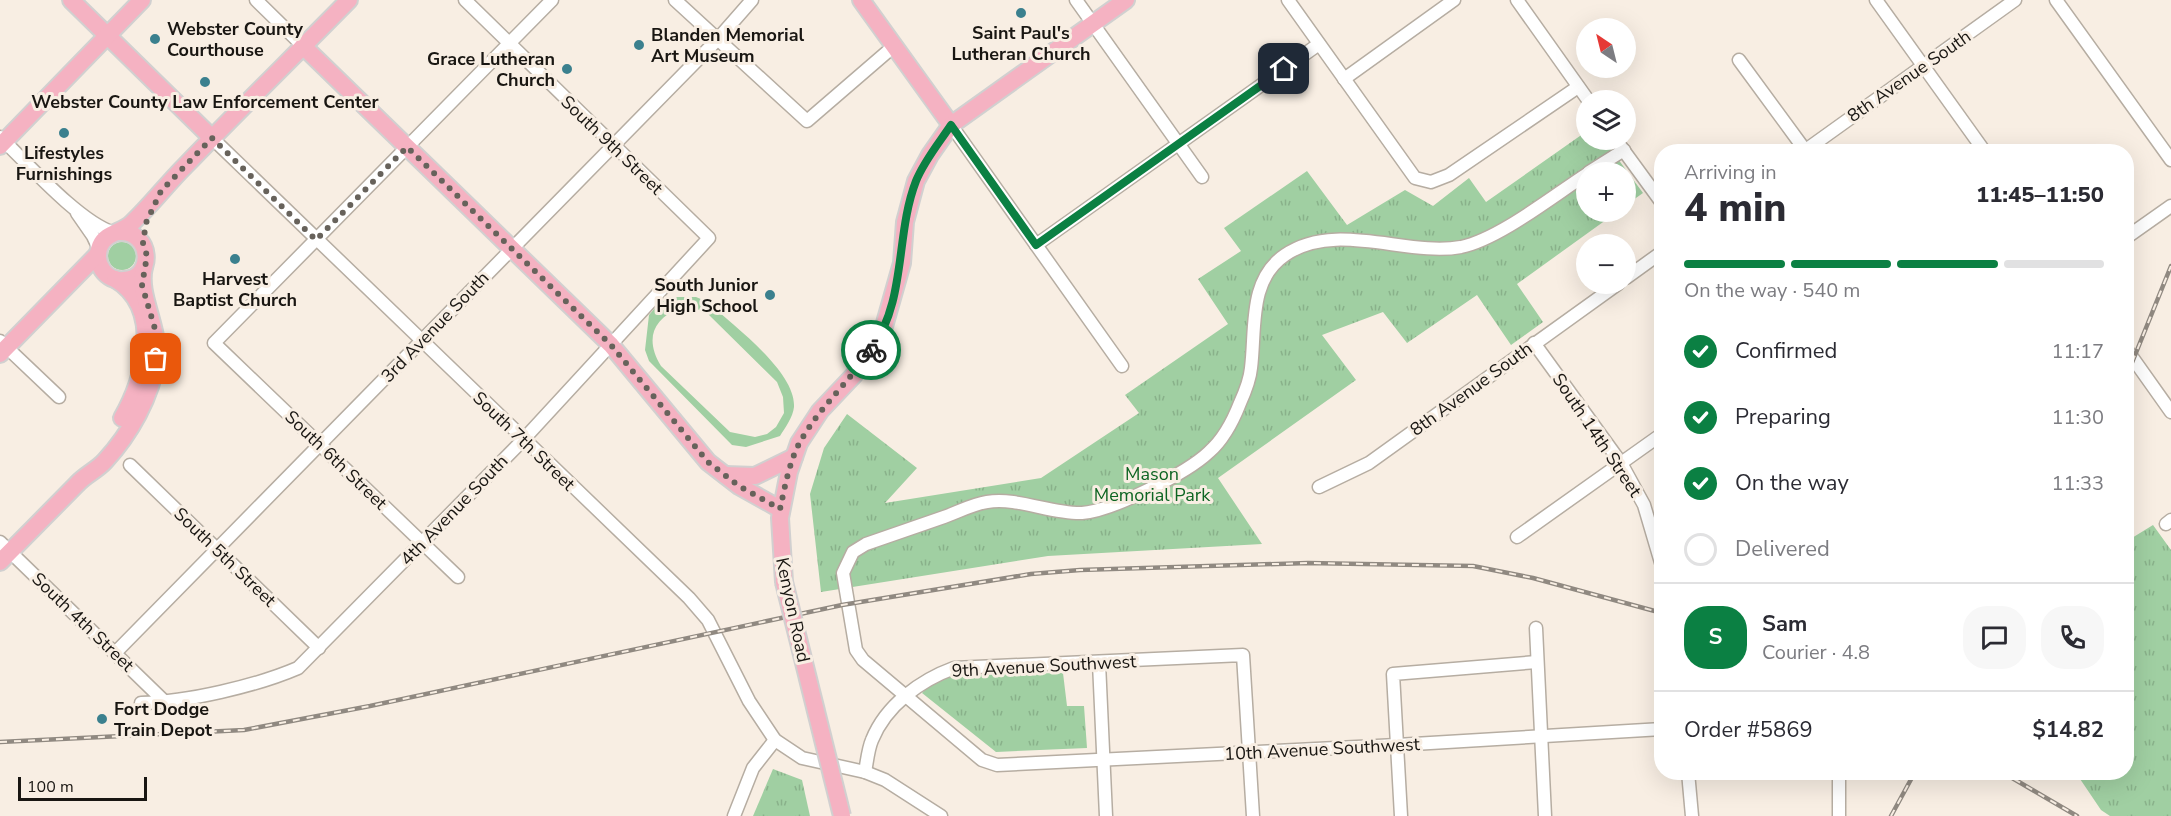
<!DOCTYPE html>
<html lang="en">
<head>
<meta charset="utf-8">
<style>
	body { margin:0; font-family:"Nunito Sans",sans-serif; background:#f7f7f7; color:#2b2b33; height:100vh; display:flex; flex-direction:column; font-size:22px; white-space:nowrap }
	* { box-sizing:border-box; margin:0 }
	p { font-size:20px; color:#7c7c81 }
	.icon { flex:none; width:33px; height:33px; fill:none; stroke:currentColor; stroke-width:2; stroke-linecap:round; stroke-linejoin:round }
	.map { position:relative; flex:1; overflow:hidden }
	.sheet { position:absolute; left:1654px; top:144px; width:480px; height:636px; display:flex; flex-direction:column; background:#fff; border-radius:24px; box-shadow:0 6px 24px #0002 }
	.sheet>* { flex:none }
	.needle { width:39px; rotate:325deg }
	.tools { position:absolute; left:1576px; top:18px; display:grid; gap:12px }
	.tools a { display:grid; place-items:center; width:60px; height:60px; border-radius:50%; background:#fff; box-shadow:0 6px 24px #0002; font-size:30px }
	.scale { position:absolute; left:18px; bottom:15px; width:129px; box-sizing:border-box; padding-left:6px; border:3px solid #191612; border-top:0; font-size:16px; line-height:21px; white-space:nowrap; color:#191612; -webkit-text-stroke:4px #f8eee3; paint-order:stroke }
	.pin { position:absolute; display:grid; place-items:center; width:51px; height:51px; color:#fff; margin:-26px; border-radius:12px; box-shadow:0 3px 9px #0006 }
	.courier { position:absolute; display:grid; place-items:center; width:60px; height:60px; margin:-30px; border:4px solid #0b8043; border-radius:50%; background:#fff; color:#222; box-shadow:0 2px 8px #0007 }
	.headline em { font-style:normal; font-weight:800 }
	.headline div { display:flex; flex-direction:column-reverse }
	.headline { display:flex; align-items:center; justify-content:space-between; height:102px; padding:0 30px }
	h1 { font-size:39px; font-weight:800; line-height:45px }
	.bar { display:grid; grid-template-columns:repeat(4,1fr); gap:9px 6px; align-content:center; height:72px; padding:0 30px }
	.bar i { height:8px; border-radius:4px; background:#e1e1e2 }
	.bar .on { background:#0b8043 }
	.bar p { grid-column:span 4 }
	.line { display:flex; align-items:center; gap:15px; padding:0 30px; border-top:2px solid #e1e1e2 }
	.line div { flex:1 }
	.round { display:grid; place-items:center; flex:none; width:63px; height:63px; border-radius:24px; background:#f7f7f7 }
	ol { padding:0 30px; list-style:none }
	li { display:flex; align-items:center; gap:18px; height:66px }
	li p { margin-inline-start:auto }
	li .icon { padding:6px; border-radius:50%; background:#0b8043; color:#fff; stroke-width:4 }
	li:last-child { color:#7c7c81 }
	li i { width:33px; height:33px; border:3px solid #e1e1e2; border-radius:50% }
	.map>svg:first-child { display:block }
	.grass { fill:#a0cfa2; fill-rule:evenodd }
	.park { fill:url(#park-tufts) }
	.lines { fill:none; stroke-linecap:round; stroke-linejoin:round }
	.minor-casing { stroke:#b6ada2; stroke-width:15 }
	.major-casing { stroke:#d1d0d0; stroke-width:20 }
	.minor { stroke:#fff; stroke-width:12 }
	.major { stroke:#f5b2c2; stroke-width:16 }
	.rail-casing { stroke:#908981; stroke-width:4.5 }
	.rail { stroke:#f8eee3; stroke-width:2; stroke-dasharray:7; stroke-linecap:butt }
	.major-bridge-casing { stroke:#d1d0d0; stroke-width:20; stroke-linecap:butt }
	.major-bridge { stroke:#f5b2c2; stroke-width:16 }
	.done { stroke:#67625b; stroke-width:6; stroke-dasharray:0 10.8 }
	.route { stroke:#0b8043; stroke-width:8 }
	.poi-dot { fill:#3b808e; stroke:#f8eee3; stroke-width:2 }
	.labels { text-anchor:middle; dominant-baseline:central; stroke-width:6; stroke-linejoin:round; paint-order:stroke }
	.poi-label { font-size:18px; font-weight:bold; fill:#191612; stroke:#f8eee3 }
	.street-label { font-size:18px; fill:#191612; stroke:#f8eee3 }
	.park-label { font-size:18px; fill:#0c6421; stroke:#f8eee3 }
</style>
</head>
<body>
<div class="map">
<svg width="2171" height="816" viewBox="0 0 2171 816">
	<defs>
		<pattern id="park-tufts" width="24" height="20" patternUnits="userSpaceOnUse" patternTransform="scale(1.5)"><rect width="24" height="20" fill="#a0cfa2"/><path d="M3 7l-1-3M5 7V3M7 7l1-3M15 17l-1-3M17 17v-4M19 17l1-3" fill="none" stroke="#89b18a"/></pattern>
	</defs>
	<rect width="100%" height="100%" fill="#f8eee3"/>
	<!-- grass -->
	<g class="grass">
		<circle cx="122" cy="256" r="14"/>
		<path d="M675,297H696L708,302C733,326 796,371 794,407C793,417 785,428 780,436L746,447L732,445L649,361L645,350L649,315L659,303ZM680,308H695L708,314L777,382L783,397L784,413L776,427L767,434L755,437L730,432L661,366C645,340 652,319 680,308Z"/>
	</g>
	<!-- park -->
	<g class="park">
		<polygon points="1587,131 1587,140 1604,140 1643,193 1626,205 1626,172 1587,172 1587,212 1617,212 1517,284 1543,322 1511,345 1477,295 1407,343 1383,312 1322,335 1356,380 1218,478 1262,544 1048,556 821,592 810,494 824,448 847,414 917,468 885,503 1041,478 1139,413 1125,395 1228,324 1198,279 1241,251 1224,228 1307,171 1347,225 1405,190 1433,206 1469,178 1486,202"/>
		<polygon points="2153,525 2171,550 2171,816 2110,816 2101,810 2076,773 2127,772 2127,541"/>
		<polygon points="1063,673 1067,706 1084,706 1087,748 996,752 922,693 933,680 953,675"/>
		<polygon points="773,769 802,780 810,816 753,816"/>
	</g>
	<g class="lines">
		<defs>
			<g id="minor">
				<polyline points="256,0 303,46"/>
				<polyline points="675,0 807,121 894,46"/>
				<polyline points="1076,0 1202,177"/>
				<polyline points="1288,0 1415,178 1431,182 1449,175 1578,87"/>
				<polyline points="1517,0 1588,100"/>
				<polyline points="1876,0 1985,152"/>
				<polyline points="2056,0 2171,160"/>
				<polyline points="1739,60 1805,150"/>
				<polyline points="1344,79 1454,0"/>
				<polyline points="951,125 1122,366"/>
				<path d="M0,137C28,164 79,222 114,233"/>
				<polyline points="212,138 689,598 708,620 749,701 775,740 802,758 865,772 885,780 941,816"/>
				<polyline points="1616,140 1662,203"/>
				<polyline points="1803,152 2015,0"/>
				<polyline points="1589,172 1624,150"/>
				<path d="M1587,174C1553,196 1499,239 1461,247C1407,257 1336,220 1285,255C1248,280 1256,329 1251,368C1250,379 1245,392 1240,403C1233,421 1224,439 1209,452C1187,473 1112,511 1082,513C1051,514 1018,497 987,502C973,504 958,512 944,517C918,526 892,535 866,544L853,552L843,573L856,650L863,660L982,760L997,765L1397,745L1662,729"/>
				<polyline points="77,213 93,236 99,249"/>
				<polyline points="2127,237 2171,206"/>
				<polyline points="1036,245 1319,44"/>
				<polyline points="1626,278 1662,252"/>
				<polyline points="0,341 59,397"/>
				<polyline points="1534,343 1621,463 1644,505 1662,566"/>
				<polyline points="2127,350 2171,412"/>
				<polyline points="130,465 319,648"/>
				<polyline points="1319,487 1369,463 1618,284"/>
				<polyline points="2166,524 2171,520"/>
				<polyline points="1517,537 1662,434"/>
				<polyline points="0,542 165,702"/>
				<polyline points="458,577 214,343 552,0"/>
				<polyline points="1536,628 1545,816"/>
				<polyline points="115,653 717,40 752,0"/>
				<polyline points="1099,663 1106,816"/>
				<path d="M141,703C187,702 256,686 298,668L523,440L709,238L465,0"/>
				<path d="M865,772C867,762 868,749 872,740C886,705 921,680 954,668L1243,655L1253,816"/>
				<polyline points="1688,772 1692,816"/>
				<polyline points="1839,772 1839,816"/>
				<polyline points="734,816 753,768 775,740"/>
				<polyline points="1401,816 1393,674 1537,662"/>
			</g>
			<g id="major">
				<polyline points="71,0 212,138"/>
				<polyline points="861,0 951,125"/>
				<polyline points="303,46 611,345 708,462 739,486 780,509"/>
				<polyline points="0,146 142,0"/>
				<path d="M120,232C151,231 156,278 124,280C106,282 93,263 100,246C106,232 122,233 132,223C151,205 167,184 185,166C239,110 294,56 349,0"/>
				<path d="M115,279C164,308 145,379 122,418"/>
				<polyline points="0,354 98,254"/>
				<polyline points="725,475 755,476 794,457"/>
				<path d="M0,562C26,536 51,510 77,484C85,475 97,470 105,461C129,435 152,396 156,360C160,326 137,296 144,267"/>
				<polyline points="784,582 780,518 789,472 799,443 820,411 854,375 881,337 902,263 905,222 916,181 930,155 951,125 1126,0"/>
			</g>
		</defs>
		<!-- minor casing -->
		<use href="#minor" class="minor-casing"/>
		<!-- major casing -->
		<use href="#major" class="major-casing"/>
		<!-- minor -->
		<use href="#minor" class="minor"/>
		<!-- major -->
		<use href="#major" class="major"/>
		<defs>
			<g id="rail">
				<polyline points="2127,375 2171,266"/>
				<polyline points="0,742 244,730 370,706 842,605 1031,574 1080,570 1308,563 1473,566 1533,578 1662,613"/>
				<polyline points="2002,772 2077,816"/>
				<polyline points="1891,816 1915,772"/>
			</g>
		</defs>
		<!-- rail casing -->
		<use href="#rail" class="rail-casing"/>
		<!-- rail -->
		<use href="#rail" class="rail"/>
		<defs>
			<polyline id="major-bridge" points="784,582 842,816"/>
		</defs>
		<!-- major-bridge casing -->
		<use href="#major-bridge" class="major-bridge-casing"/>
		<!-- major-bridge -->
		<use href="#major-bridge" class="major-bridge"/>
	</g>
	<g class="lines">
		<!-- done -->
		<path class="done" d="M156,359L155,329L142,285L147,256L143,243L146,223L161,191L212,138L316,240L407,147L611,345L708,462L739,486L780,509C785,487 789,462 800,442C819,408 849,382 871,350"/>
		<!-- route -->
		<path class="route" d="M871,350C907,300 895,235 916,181C924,161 939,143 951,125L1036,245L1284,69"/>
	</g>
	<!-- markers -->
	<g class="poi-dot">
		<circle cx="1021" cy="13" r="6"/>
		<circle cx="155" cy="39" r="6"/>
		<circle cx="639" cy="45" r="6"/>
		<circle cx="567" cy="69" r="6"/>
		<circle cx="205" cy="82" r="6"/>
		<circle cx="64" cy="133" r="6"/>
		<circle cx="235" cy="259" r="6"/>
		<circle cx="770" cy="295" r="6"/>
		<circle cx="102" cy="719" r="6"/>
	</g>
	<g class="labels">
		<!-- poi labels -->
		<g class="poi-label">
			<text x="167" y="29" text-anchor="start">Webster County<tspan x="167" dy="21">Courthouse</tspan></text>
			<text x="1021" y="33">Saint Paul's<tspan x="1021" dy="21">Lutheran Church</tspan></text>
			<text x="651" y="35" text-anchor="start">Blanden Memorial<tspan x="651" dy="21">Art Museum</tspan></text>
			<text x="555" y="59" text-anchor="end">Grace Lutheran<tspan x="555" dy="21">Church</tspan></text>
			<text x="205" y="102">Webster County Law Enforcement Center</text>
			<text x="64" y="153">Lifestyles<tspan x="64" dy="21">Furnishings</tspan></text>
			<text x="235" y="279">Harvest<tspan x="235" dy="21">Baptist Church</tspan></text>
			<text x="758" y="285" text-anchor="end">South Junior<tspan x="758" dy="21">High School</tspan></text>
			<text x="114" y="709" text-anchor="start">Fort Dodge<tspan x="114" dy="21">Train Depot</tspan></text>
		</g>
		<!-- street labels -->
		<g class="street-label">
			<text transform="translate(1909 76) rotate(-35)">8th Avenue South</text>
			<text transform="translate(612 145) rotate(44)">South 9th Street</text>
			<text transform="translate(435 327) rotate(-46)">3rd Avenue South</text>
			<text transform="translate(1471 389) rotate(-36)">8th Avenue South</text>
			<text transform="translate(1597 435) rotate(56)">South 14th Street</text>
			<text transform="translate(524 441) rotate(44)">South 7th Street</text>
			<text transform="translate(336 460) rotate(44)">South 6th Street</text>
			<text transform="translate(454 510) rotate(-46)">4th Avenue South</text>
			<text transform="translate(225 557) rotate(44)">South 5th Street</text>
			<text transform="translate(793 610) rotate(78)">Kenyon Road</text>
			<text transform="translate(83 622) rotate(44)">South 4th Street</text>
			<text transform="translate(1044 666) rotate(-3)">9th Avenue Southwest</text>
			<text transform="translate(1322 749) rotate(-3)">10th Avenue Southwest</text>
		</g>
		<!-- park labels -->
		<g class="park-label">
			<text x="1152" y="474">Mason<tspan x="1152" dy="21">Memorial Park</tspan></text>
		</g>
	</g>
</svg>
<div class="tools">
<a><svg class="needle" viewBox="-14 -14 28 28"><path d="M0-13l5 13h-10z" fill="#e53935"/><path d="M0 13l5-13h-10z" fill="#7c7c81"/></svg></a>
<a><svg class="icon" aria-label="layers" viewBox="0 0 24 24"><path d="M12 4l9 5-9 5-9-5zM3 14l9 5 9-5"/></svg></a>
<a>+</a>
<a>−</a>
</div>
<div class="scale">100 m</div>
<div class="pin" style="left:156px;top:359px;background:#ea580c"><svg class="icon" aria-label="bag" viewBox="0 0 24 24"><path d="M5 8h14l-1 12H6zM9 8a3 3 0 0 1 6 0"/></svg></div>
<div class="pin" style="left:1284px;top:69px;background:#1f2937"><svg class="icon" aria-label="home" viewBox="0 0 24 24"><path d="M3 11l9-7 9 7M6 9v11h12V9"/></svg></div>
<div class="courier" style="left:871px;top:350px"><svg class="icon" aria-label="bike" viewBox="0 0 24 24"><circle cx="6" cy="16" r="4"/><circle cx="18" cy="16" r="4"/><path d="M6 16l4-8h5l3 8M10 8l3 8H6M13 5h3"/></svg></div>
<section class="sheet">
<div class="headline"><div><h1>4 min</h1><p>Arriving in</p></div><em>11:45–11:50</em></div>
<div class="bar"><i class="on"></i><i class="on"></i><i class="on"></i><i></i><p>On the way · 540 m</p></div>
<ol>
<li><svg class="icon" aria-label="check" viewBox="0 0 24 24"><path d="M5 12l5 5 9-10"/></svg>Confirmed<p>11:17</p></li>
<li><svg class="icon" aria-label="check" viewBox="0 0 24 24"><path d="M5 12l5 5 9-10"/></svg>Preparing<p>11:30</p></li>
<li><svg class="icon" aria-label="check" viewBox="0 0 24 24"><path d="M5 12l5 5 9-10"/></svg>On the way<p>11:33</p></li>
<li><i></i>Delivered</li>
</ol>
<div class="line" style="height:108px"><b class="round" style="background:#0b8043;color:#fff">S</b><div><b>Sam</b><p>Courier · 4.8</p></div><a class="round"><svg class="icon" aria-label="chat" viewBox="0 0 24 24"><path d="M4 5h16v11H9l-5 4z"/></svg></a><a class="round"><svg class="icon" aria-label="phone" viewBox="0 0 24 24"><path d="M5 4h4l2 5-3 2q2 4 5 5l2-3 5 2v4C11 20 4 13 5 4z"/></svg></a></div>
<div class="line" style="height:78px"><div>Order #5869</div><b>$14.82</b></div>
</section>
</div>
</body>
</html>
